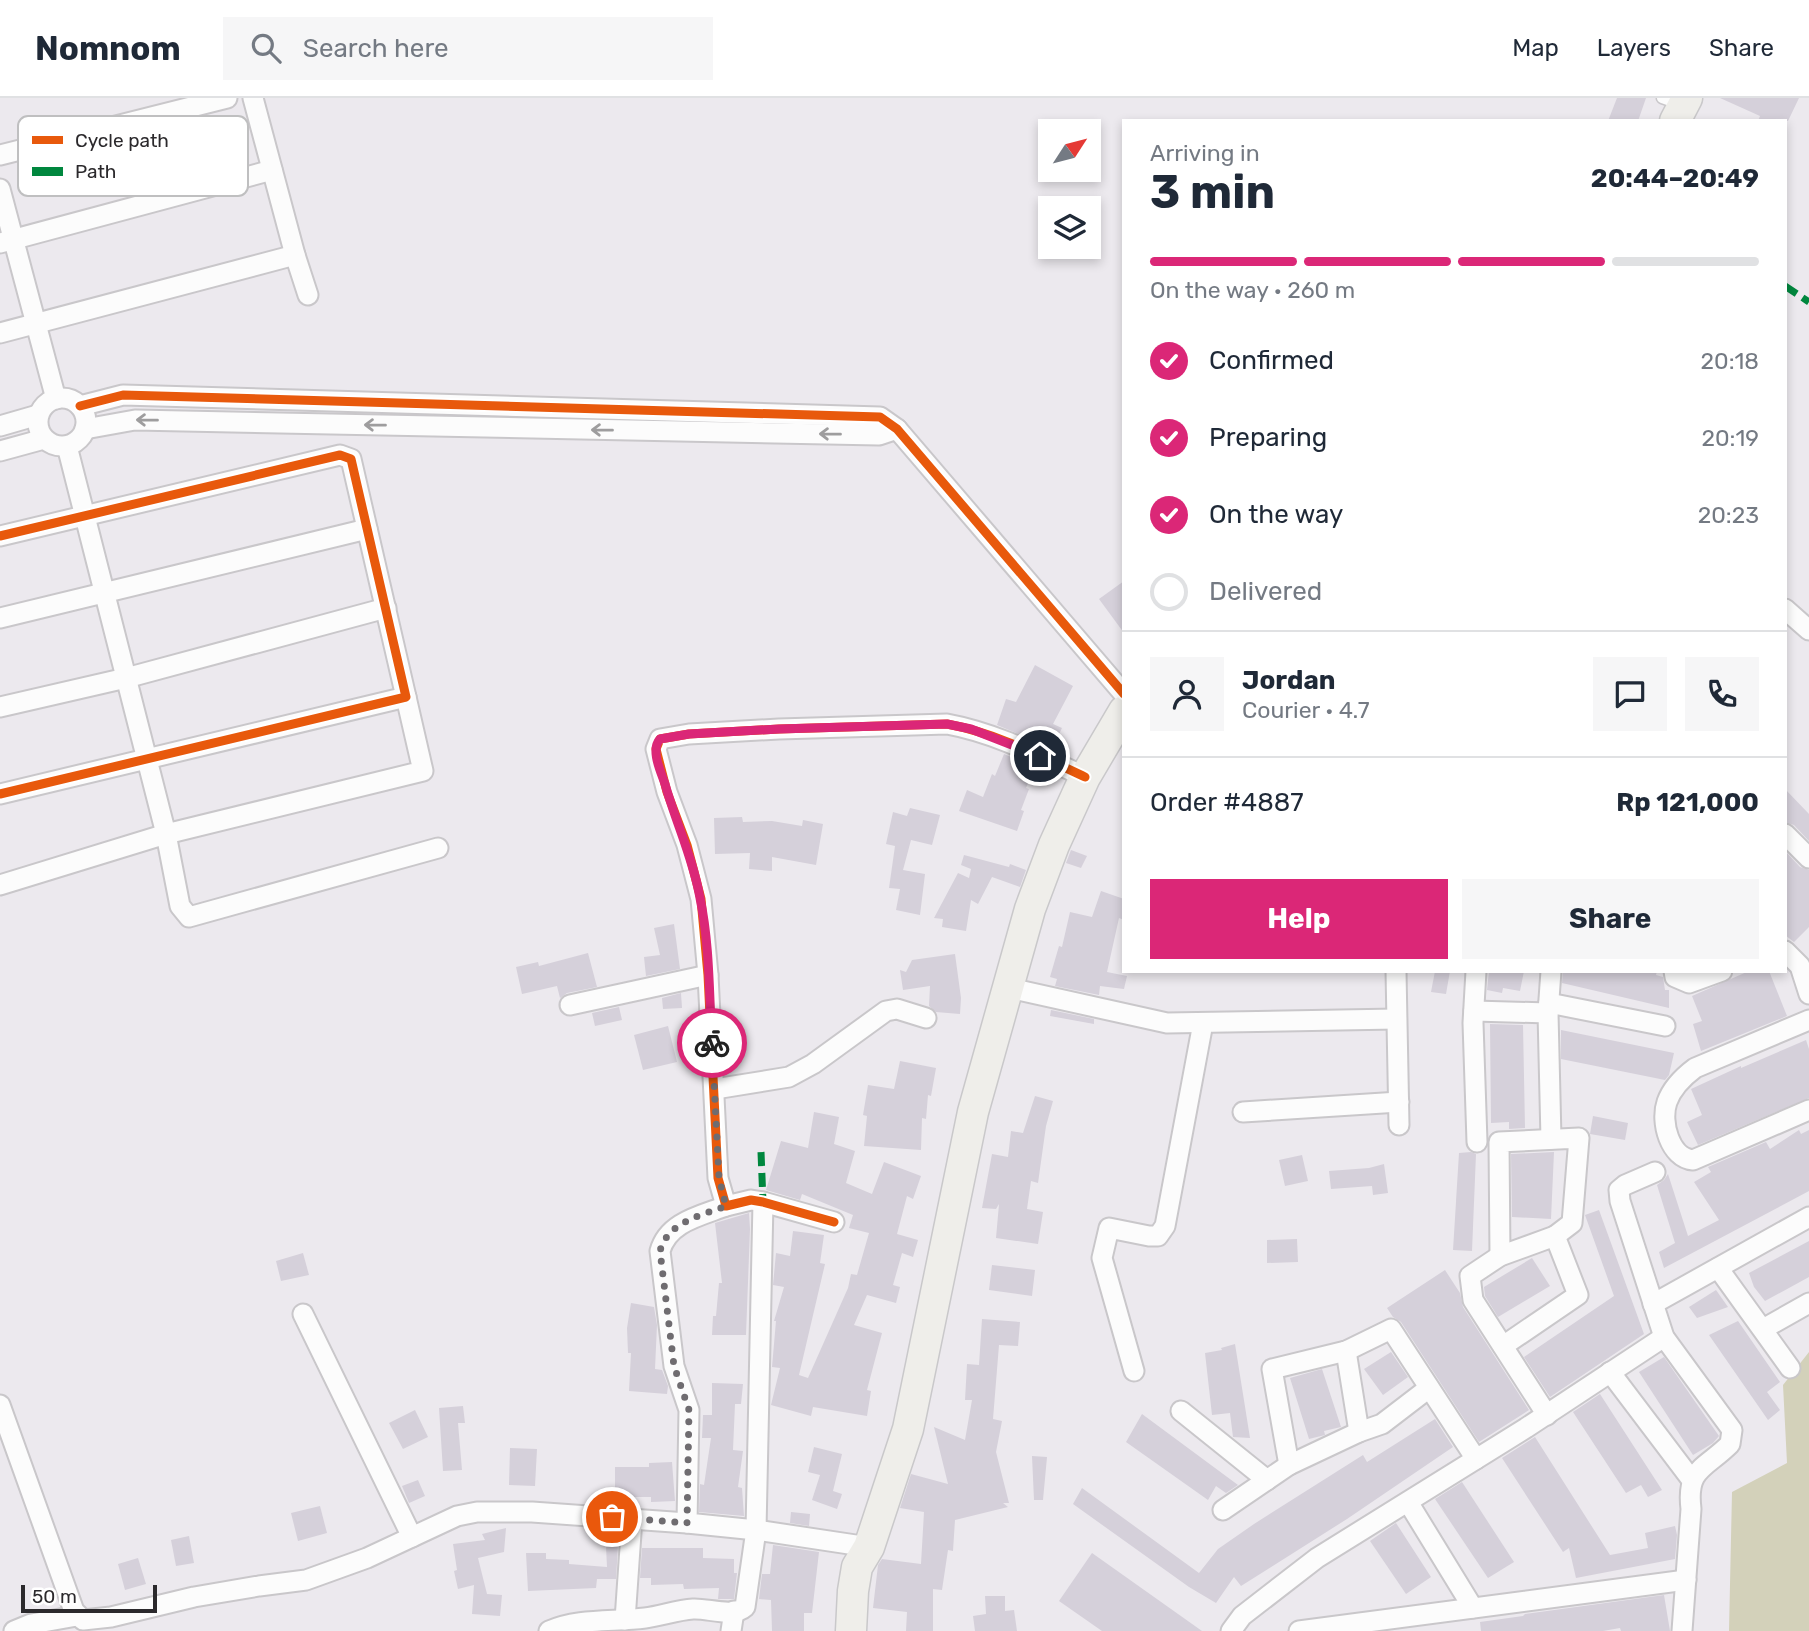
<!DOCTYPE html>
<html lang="en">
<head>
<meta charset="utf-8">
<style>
	body { margin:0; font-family:Rubik,sans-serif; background:#f6f6f7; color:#1f2937; height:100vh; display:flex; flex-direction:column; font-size:26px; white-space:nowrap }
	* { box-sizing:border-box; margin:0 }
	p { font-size:23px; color:#747a83 }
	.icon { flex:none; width:38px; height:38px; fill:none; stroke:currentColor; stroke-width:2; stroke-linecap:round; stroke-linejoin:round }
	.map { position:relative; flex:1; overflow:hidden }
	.panel { position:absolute; left:1122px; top:21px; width:665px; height:854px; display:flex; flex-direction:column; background:#fff; border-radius:0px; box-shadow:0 4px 10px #0003 }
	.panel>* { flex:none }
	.needle { width:46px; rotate:54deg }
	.tools { position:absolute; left:1038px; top:21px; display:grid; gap:14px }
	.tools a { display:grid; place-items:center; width:63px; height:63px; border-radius:0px; background:#fff; box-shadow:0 4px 10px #0003; font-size:35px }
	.scale { position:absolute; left:21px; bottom:18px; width:136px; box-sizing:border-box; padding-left:7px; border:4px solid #2b292c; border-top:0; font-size:19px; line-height:24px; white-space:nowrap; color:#2b292c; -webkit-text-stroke:5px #fff; paint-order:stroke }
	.pin { position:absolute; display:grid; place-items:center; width:60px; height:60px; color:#fff; margin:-30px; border:4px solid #fff; border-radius:50%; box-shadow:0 2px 7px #0007 }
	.courier { position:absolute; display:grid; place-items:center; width:70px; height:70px; margin:-35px; border:5px solid #db2777; border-radius:50%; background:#fff; color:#222; box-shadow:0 2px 9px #0007 }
	.head em { font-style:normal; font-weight:700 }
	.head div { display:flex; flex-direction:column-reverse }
	.head { display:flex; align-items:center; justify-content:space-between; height:119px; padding:0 28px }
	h1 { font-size:46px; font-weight:700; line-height:52px }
	.bar { display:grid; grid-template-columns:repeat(4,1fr); gap:10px 7px; align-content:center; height:84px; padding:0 28px }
	.bar i { height:9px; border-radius:5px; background:#e0e1e3 }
	.bar .active { background:#db2777 }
	.bar p { grid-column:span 4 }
	.line { display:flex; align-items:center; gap:18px; padding:0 28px; border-top:2px solid #e0e1e3 }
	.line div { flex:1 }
	.round { display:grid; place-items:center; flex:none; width:74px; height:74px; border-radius:0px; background:#f6f6f7 }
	ol { padding:0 28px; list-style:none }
	li { display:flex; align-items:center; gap:21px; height:77px }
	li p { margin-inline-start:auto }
	li .icon { padding:7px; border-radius:50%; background:#db2777; color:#fff; stroke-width:4 }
	li:last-child { color:#747a83 }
	li i { width:38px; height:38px; border:4px solid #e0e1e3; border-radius:50% }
	.action { display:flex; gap:14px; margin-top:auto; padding:14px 28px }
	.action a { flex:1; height:80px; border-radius:0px; background:#db2777; color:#fff; font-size:28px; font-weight:700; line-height:80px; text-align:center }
	.action a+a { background:#f6f6f7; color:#1f2937 }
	header { display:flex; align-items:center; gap:42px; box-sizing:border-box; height:98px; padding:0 35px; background:#fff; border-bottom:2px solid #e0e1e3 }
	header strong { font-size:33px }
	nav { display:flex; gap:38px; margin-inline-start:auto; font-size:24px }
	.search { width:490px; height:63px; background:#f6f6f7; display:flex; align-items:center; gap:18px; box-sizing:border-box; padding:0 24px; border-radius:0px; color:#747a83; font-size:26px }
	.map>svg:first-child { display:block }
	.green { fill:#d3d1ba }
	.building { fill:#d5d0da }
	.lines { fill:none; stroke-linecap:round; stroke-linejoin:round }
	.lane-casing { stroke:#c9c7ca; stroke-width:13 }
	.street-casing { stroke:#c9c7ca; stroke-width:23 }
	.primary-casing { stroke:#c9c8ca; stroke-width:33 }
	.lane { stroke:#fcfcfc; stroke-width:10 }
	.street { stroke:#fcfcfc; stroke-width:19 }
	.primary { stroke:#efeeea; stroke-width:30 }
	.quiet { stroke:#00873e; stroke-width:7; stroke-dasharray:14 7; stroke-linecap:butt }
	.cycleway-casing { stroke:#fff; stroke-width:13 }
	.cycleway { stroke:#e8590c; stroke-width:9 }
	.oneway { stroke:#9e9d9e }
	.done { stroke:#6f6c70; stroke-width:7; stroke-dasharray:0 12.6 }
	.route { stroke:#db2777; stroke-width:9 }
	.key { fill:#fff; stroke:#bfbfc0; stroke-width:2 }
	.key-label { font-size:19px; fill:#2b292c }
</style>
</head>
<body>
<header>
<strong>Nomnom</strong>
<div class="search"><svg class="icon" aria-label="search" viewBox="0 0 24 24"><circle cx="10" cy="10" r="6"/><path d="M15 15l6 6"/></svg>Search here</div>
<nav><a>Map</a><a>Layers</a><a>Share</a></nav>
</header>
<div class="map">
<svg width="1809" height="1533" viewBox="0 0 1809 1533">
	<rect width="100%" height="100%" fill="#ece9ee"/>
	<!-- green -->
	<polygon class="green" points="1809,1254 1809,1533 1729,1533 1732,1394 1787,1365 1783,1287"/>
	<!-- building -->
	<g class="building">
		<polygon points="1617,0 1646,0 1638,23 1608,23"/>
		<polygon points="1720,0 1799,0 1788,23 1758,23 1760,18"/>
		<polygon points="1124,483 1124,535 1099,501"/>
		<polygon points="1035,567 1073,588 1053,626 1062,630 1052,650 997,627 1006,601 1016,604"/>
		<polygon points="1004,656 1035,669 1026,690 1029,691 1021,712 1024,713 1017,733 959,713 967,692 983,699 992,676 995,678"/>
		<polygon points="1785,691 1809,716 1809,743 1794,727 1785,724"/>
		<polygon points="910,710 940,717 932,747 911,742 903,772 925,776 920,817 896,812 900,791 889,790 895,748 886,746 893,714 907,718"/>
		<polygon points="742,719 743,724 772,723 802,728 803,722 823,726 816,767 772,759 772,773 749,771 750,755 715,756 714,720"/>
		<polygon points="1071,752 1087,758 1081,770 1066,765"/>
		<polygon points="1785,753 1800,769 1809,772 1809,829 1794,844 1785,837"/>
		<polygon points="964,757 1009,769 1010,766 1026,772 1020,789 992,779 978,806 971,802 966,833 942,829 943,821 934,820 958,775 969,780 971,771 961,767"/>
		<polygon points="1101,793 1124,801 1124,822 1119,820 1107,874 1127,878 1124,891 1100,888 1099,897 1055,888 1057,881 1050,879 1059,848 1062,849 1070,814 1092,819"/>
		<polygon points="674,826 680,871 646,878 644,859 660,857 654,830"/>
		<polygon points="588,855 597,889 567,895 560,900 557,888 522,896 516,869 538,864 539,868"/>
		<polygon points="955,856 961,900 960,916 936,914 929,908 930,888 903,892 900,872 906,874 912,862"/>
		<polygon points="1435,873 1450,873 1446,896 1431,894"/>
		<polygon points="1489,873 1524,873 1520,893 1503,890 1502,895 1487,892"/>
		<polygon points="1563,873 1657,873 1656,877 1663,879 1665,892 1669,892 1669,910 1562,885"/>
		<polygon points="1749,873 1769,873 1787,918 1701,953 1693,926 1702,923 1692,898"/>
		<polygon points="681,895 682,910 663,911 662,900"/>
		<polygon points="619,909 622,922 595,928 592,915"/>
		<polygon points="1051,912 1094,921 1094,926 1050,918"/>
		<polygon points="1490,926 1523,927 1525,1030 1509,1031 1509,1024 1491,1025"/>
		<polygon points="668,928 677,964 643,972 634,937"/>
		<polygon points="1561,932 1674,955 1669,977 1665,982 1561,961"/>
		<polygon points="1806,942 1809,951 1809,1000 1698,1047 1687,1024 1702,1017 1691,991 1741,968 1741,970"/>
		<polygon points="900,963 936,970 931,998 928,997 926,1021 922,1020 921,1052 864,1048 867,1018 863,1017 868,987 894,991"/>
		<polygon points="1035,998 1053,1003 1046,1028 1038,1085 1031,1083 1027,1111 1043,1114 1038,1146 996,1140 999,1106 996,1111 982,1110 992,1056 1008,1059 1011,1033 1023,1035"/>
		<polygon points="814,1014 839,1019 834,1046 855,1053 846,1085 872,1096 884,1064 921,1078 913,1101 907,1098 897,1136 918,1142 913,1159 902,1155 893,1187 900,1189 896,1205 867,1197 854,1227 882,1235 867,1292 871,1293 867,1318 813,1309 811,1318 771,1307 780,1270 772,1269 776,1223 774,1223 784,1189 773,1187 776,1155 790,1158 793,1133 824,1137 820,1165 825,1166 799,1277 808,1280 848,1190 851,1176 857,1177 869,1135 849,1130 853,1117 802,1096 800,1102 766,1092 781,1043 808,1050"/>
		<polygon points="1593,1018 1628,1025 1625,1042 1590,1036"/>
		<polygon points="1799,1032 1801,1036 1809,1032 1809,1093 1664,1170 1659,1154 1675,1145 1657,1087 1664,1082 1668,1076 1688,1138 1719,1122 1694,1084 1711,1074 1708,1069 1766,1044 1770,1051"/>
		<polygon points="1471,1054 1476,1056 1472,1153 1453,1152 1459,1055"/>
		<polygon points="1554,1054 1551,1121 1512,1119 1511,1056"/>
		<polygon points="1302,1057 1308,1083 1285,1088 1279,1062"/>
		<polygon points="1384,1066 1388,1095 1373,1097 1372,1088 1331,1091 1329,1073 1369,1070"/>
		<polygon points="1599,1112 1644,1236 1550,1299 1524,1259 1614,1198 1585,1117"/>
		<polygon points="749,1115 750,1131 746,1237 712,1237 713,1218 716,1218 719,1185 722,1185 715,1125"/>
		<polygon points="1297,1141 1298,1164 1267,1165 1267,1142"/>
		<polygon points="1809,1143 1809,1179 1765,1203 1754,1189 1749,1175"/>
		<polygon points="303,1155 309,1177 281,1183 276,1163"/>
		<polygon points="1532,1160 1550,1188 1498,1219 1485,1198 1484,1189"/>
		<polygon points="992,1167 1035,1172 1032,1198 989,1192"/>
		<polygon points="1445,1172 1460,1195 1463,1209 1529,1312 1479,1344 1401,1224 1393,1219 1387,1210"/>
		<polygon points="1716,1192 1728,1209 1697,1220 1689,1209"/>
		<polygon points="631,1205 654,1209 657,1227 655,1271 662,1272 668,1288 667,1296 629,1293 631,1255 628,1255 627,1230"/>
		<polygon points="982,1221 1020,1224 1018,1248 999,1247 993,1321 1002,1323 996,1354 1009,1405 1003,1405 1008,1409 955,1422 953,1453 948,1452 942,1492 933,1491 933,1533 906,1533 907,1514 873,1510 878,1467 882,1461 921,1466 924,1414 900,1410 911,1376 948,1386 934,1329 965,1342 972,1302 965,1302 967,1266 979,1267"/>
		<polygon points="1738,1223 1780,1284 1767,1294 1780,1312 1768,1322 1709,1237"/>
		<polygon points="1235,1246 1250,1340 1233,1339 1230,1315 1212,1317 1205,1255 1222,1252 1221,1250"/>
		<polygon points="1391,1254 1408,1279 1383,1297 1364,1271"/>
		<polygon points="1664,1259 1719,1338 1713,1345 1693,1357 1639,1274"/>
		<polygon points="1322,1271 1341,1329 1324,1333 1325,1337 1309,1341 1290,1280"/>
		<polygon points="712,1285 743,1286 741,1306 735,1306 733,1352 743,1353 738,1389 742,1390 744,1418 699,1414 700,1386 704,1387 711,1340 702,1340 703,1317 712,1317"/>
		<polygon points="1600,1296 1662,1392 1648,1399 1641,1387 1626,1395 1573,1314"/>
		<polygon points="463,1308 465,1325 458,1325 462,1372 443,1373 439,1310"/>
		<polygon points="415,1312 428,1339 403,1351 389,1325"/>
		<polygon points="1142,1316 1238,1387 1226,1395 1216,1388 1208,1402 1126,1344"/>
		<polygon points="1435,1321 1453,1349 1347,1421 1241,1488 1234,1479 1216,1505 1189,1489 1073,1406 1082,1390 1199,1475 1218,1451 1254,1426 1363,1357 1367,1364"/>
		<polygon points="1535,1339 1610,1457 1648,1450 1645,1435 1675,1428 1677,1437 1675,1461 1576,1480 1569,1450 1563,1454 1502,1360"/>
		<polygon points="814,1349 842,1356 833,1393 842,1396 837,1411 812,1402 820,1377 808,1374"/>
		<polygon points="510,1350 537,1351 535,1388 509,1387"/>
		<polygon points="1032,1358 1047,1359 1043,1402 1034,1402"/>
		<polygon points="672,1364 675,1403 651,1404 651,1399 615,1399 615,1369 649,1369 649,1365"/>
		<polygon points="418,1382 425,1398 409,1405 402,1388"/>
		<polygon points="1462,1384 1514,1464 1488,1480 1435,1401"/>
		<polygon points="320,1408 327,1435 298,1443 291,1415"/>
		<polygon points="791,1414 810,1416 809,1428 790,1425"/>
		<polygon points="1396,1425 1431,1479 1406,1496 1370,1443"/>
		<polygon points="506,1430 504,1454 478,1460 487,1496 502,1497 500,1518 472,1516 474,1487 458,1491 454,1473 457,1472 453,1446 485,1442 482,1436"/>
		<polygon points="189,1438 194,1465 176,1468 171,1442"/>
		<polygon points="773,1447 819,1454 812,1515 804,1515 804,1533 772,1533 771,1502 759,1501 762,1476 770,1476"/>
		<polygon points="618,1448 616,1481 597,1481 596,1490 528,1493 526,1455 546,1455 546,1461 569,1462 569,1466 607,1469 606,1449"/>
		<polygon points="642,1450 703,1450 703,1460 734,1461 734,1475 737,1475 734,1501 718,1501 719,1490 684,1491 683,1486 651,1487 651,1480 640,1480"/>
		<polygon points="1092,1455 1202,1533 1102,1533 1059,1503"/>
		<polygon points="138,1460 146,1486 125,1492 118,1466"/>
		<polygon points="1664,1497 1670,1533 1621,1533 1620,1530 1603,1533 1481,1533 1480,1524 1523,1518 1525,1516"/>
		<polygon points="985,1498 1005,1498 1005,1513 1014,1512 1017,1533 975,1533 973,1518 986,1516"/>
	</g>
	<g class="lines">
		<defs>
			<polyline id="lane" points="1662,0 1682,7"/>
			<g id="street">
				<polyline points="253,0 295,157 308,197"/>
				<polyline points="0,57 227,0"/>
				<polyline points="0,91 56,301"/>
				<polyline points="0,145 272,72"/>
				<polyline points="0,235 295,157"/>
				<circle cx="62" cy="324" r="24"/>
				<polyline points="80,308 123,297 880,319 897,331 1124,596"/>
				<polyline points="0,328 38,317"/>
				<polyline points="85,331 135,322 879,337 897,331"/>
				<polyline points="67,348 166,736 180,808 189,819 438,750"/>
				<polyline points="0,353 44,341"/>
				<polyline points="0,438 340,357 351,361 406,599 0,696"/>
				<polyline points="1785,511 1809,532"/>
				<polyline points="0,520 367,431"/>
				<polyline points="0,609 126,580 386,510"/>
				<polyline points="1785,736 1809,760"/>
				<polyline points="0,787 166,736 423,673 406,599"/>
				<polyline points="1785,853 1800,868 1809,896"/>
				<polyline points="1396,873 1399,1027"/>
				<polyline points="1476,873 1473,925 1477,1044"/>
				<polyline points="1674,873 1675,879 1689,885 1722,873"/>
				<polyline points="1009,890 1167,925 1396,921"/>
				<polyline points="1549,905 1665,928"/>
				<polyline points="570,907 708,877"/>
				<polyline points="1474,913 1548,915 1551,1041"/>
				<polyline points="1548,915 1551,873"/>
				<path d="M1809,922L1695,970C1683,979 1672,990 1667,1004C1660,1024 1670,1060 1693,1062L1809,1012"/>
				<polyline points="715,991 789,979 813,966 886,913 897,911 926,920"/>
				<polyline points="1243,1014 1399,1004"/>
				<path d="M1655,1074L1625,1087L1619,1092L1620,1103L1664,1239L1732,1332L1730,1346C1705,1371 1686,1370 1691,1411L1682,1533"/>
				<path d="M726,1108C700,1118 668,1124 660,1153L674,1268L689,1312L687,1425L756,1432L869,1449"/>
				<path d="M834,1124L763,1104L751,1102L726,1108L718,1080L708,877L701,801L687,747L667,694L656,651L660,641L689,636L779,631L947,626C996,635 1040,658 1085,679"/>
				<polyline points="1500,1158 1499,1044 1579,1040 1572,1125 1555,1138 1578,1197 1503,1248"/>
				<polyline points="1718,1170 1790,1270"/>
				<polyline points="1653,1206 1809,1119"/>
				<polyline points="303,1216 412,1439"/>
				<polyline points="1763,1231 1809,1205"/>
				<polyline points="1346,1253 1359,1334"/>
				<polyline points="1134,1273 1102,1160 1109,1130 1149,1138 1158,1138 1165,1128 1203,925"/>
				<polyline points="1610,1274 1691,1381"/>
				<polyline points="0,1307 74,1513 83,1522 111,1519 194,1499 259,1488 306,1482 367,1460 457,1418 477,1414 532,1414 687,1425"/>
				<polyline points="1181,1313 1267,1382 1289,1367 1359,1334 1382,1326 1429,1290"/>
				<polyline points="1547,1317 1473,1202 1470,1178 1500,1158 1555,1138"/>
				<polyline points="1289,1367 1272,1271 1346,1253 1391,1231 1476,1361"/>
				<polyline points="1408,1404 1473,1510"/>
				<polyline points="1223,1412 1267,1382"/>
				<polyline points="625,1522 632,1421"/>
				<polyline points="14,1533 31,1526 77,1518"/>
				<path d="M549,1533C578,1520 613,1524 645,1520C661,1518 677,1512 693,1511C708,1510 733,1520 745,1509L756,1432L763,1104"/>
				<polyline points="731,1533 734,1513"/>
				<polyline points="1231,1533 1242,1518 1317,1460 1526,1330 1664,1239"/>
				<polyline points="1299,1533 1686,1482"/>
			</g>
			<g id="primary">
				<polyline points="1675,23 1687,0"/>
				<polyline points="851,1533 853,1493 857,1469 869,1449 908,1331 973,1014 1030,811 1054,747 1085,679 1124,613"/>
			</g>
		</defs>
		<!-- lane casing -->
		<use href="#lane" class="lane-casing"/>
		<!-- street casing -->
		<use href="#street" class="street-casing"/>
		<!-- primary casing -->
		<use href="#primary" class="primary-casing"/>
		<!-- lane -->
		<use href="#lane" class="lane"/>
		<!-- street -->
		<use href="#street" class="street"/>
		<!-- primary -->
		<use href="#primary" class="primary"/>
		<!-- quiet -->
		<g class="quiet">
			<polyline points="1785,188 1809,204"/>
			<polyline points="761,1054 763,1104"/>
		</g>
		<defs>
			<g id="cycleway">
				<polyline points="80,308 123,297 880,319 897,331 1124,596"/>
				<polyline points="0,438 340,357 351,361 406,599 0,696"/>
				<path d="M834,1124L763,1104L751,1102L726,1108L718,1080L708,877L701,801L687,747L667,694L656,651L660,641L689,636L779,631L947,626C996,635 1040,658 1085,679"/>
			</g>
		</defs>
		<!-- cycleway casing -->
		<use href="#cycleway" class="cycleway-casing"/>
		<!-- cycleway -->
		<use href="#cycleway" class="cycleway"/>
	</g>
	<!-- one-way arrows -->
	<defs><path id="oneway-shaft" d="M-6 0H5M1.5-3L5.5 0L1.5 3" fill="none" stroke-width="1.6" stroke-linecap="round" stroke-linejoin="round" transform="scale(1.75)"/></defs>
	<g class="oneway">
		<use href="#oneway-shaft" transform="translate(147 322) rotate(-179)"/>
		<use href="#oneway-shaft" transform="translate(375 327) rotate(-179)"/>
		<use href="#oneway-shaft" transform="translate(602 332) rotate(-179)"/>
		<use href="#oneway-shaft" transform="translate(830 336) rotate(-179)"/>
	</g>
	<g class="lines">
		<!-- done -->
		<path class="done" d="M612,1419L687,1425L689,1312L674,1268L660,1153C668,1124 700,1118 726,1108L719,1080L712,945"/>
		<!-- route -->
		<path class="route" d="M712,945C709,897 710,847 700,800C693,760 676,725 665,686C661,674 650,652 660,641L689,636L779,631L947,626L971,631L1040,658"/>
	</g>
	<!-- legend -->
	<rect x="18" y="18" width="230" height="80" rx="10" class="key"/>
	<rect x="32" y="38" width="31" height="8" fill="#e8590c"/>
	<rect x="32" y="69" width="31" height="9" fill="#00873e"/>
	<g class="key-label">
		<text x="75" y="49">Cycle path</text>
		<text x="75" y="80">Path</text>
	</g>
</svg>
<div class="tools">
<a><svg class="needle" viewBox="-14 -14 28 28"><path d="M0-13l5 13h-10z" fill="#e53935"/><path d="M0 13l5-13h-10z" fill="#747a83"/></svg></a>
<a><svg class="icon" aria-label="layers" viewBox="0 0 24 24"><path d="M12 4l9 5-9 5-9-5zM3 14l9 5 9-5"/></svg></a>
</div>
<div class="scale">50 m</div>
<div class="pin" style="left:612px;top:1419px;background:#ea580c"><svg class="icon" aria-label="bag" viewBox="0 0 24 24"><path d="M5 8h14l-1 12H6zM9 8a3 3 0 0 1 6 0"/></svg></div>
<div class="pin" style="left:1040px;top:658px;background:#1f2937"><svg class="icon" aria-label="home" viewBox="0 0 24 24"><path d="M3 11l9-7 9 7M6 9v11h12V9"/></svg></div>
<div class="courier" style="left:712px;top:945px"><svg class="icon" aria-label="bike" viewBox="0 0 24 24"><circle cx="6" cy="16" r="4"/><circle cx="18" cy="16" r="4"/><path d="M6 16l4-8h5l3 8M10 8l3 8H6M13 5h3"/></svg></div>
<section class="panel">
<div class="head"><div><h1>3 min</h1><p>Arriving in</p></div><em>20:44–20:49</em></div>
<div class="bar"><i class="active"></i><i class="active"></i><i class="active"></i><i></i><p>On the way · 260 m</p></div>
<ol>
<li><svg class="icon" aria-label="check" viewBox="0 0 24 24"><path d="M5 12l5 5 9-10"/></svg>Confirmed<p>20:18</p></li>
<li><svg class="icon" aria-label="check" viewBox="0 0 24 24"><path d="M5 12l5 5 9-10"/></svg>Preparing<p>20:19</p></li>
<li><svg class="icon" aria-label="check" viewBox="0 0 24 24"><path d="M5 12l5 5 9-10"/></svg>On the way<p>20:23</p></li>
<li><i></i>Delivered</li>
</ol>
<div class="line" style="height:126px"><a class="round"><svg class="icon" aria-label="person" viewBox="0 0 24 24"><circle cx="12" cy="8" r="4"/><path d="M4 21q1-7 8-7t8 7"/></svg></a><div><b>Jordan</b><p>Courier · 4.7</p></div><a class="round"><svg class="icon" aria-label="chat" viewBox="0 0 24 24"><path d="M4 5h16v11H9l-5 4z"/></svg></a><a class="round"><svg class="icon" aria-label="phone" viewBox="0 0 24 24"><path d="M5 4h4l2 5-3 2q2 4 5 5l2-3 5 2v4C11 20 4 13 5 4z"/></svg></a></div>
<div class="line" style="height:91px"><div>Order #4887</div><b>Rp 121,000</b></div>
<div class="action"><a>Help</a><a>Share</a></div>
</section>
</div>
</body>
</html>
